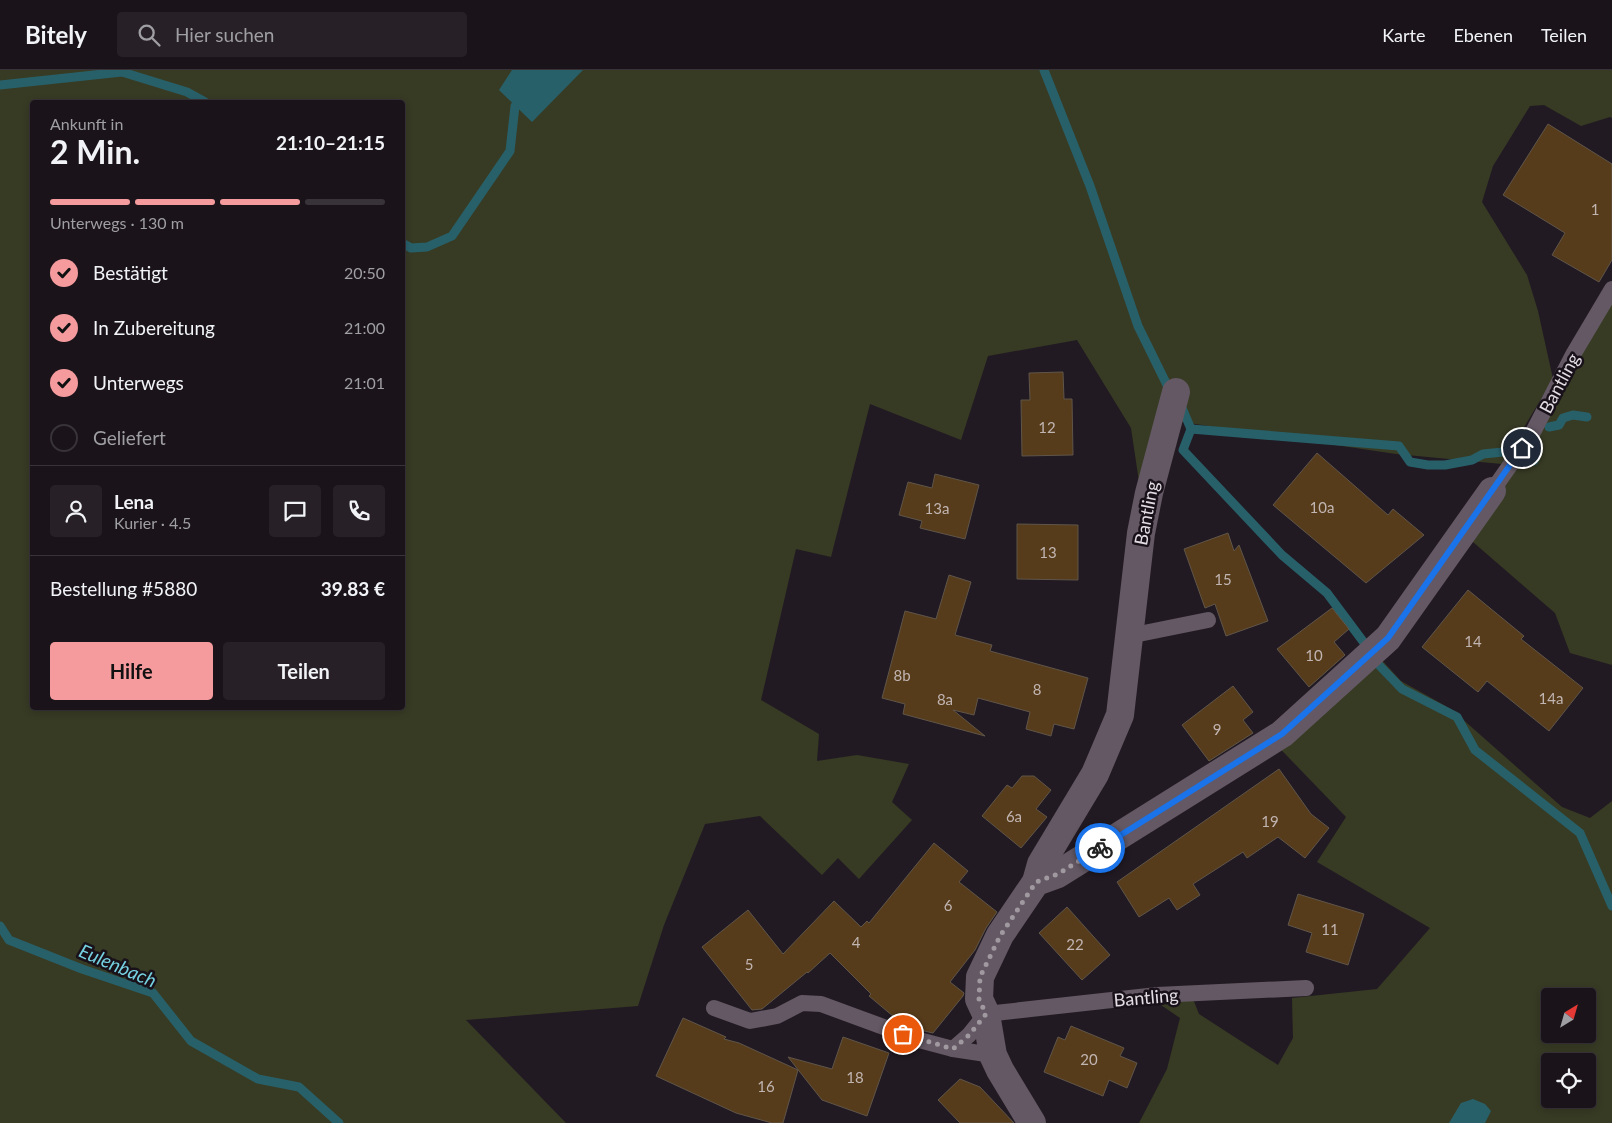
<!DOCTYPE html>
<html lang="de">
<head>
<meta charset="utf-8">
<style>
	body { margin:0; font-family:Lato,sans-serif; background:#272127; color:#f1f3f6; height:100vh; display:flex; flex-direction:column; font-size:19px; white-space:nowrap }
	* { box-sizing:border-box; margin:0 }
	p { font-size:16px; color:#9f9ea2 }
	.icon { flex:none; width:28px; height:28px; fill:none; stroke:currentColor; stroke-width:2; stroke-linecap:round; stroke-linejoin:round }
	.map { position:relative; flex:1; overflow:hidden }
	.drawer { position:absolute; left:30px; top:30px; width:375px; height:610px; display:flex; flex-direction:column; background:#1a141a; border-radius:5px; box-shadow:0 2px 8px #0003,0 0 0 1px #383339 }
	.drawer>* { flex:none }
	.needle { width:32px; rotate:37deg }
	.buttons { position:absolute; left:1541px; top:918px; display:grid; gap:10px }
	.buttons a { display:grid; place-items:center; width:55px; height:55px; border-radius:5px; background:#1a141a; box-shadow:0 2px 8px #0003,0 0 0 1px #383339; font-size:25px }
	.pin { position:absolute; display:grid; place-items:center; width:42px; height:42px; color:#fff; margin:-21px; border:2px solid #fff; border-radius:50%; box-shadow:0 1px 5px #0007 }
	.courier { position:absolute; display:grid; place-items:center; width:50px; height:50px; margin:-25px; border:4px solid #1a73e8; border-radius:50%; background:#fff; color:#222; box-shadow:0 1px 6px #0007 }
	.headline em { font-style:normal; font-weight:700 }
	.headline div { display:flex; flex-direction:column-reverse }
	.headline { display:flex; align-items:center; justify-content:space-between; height:85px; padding:0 20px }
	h1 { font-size:32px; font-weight:700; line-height:38px }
	.bar { display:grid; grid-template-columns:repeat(4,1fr); gap:8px 5px; align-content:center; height:60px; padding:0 20px }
	.bar i { height:6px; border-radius:4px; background:#383339 }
	.bar .active { background:#f59b9e }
	.bar p { grid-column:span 4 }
	.line { display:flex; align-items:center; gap:12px; padding:0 20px; border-top:1px solid #383339 }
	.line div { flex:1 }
	.round { display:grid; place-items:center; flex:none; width:52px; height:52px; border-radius:5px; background:#272127 }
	ol { padding:0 20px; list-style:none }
	li { display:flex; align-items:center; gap:15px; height:55px }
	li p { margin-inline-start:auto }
	li .icon { padding:5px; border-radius:50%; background:#f59b9e; color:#111; stroke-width:4 }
	li:last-child { color:#9f9ea2 }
	li i { width:28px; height:28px; border:2px solid #383339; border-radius:50% }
	.cta { display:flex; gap:10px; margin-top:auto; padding:10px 20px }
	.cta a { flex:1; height:58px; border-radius:5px; background:#f59b9e; color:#111; font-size:20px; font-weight:700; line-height:58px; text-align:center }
	.cta a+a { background:#272127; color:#f1f3f6 }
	header { display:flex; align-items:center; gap:30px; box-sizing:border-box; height:70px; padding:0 25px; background:#1a141a; border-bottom:1px solid #383339 }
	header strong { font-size:24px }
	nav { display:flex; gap:28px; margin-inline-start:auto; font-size:18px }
	.search { width:350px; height:45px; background:#272127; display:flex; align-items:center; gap:12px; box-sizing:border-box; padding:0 18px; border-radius:5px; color:#9f9ea2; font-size:19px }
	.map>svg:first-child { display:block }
	.green { fill:#373b24; fill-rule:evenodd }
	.water { fill:#28606a }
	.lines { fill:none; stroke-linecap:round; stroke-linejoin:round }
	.stream { stroke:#28606a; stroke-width:9 }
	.building { fill:#573c1b; stroke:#5f5549 }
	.service { stroke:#635864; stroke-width:16 }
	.minor { stroke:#635864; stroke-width:28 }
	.done { stroke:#a099a0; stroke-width:5; stroke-dasharray:0 9 }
	.route { stroke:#1a73e8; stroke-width:6 }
	.labels { text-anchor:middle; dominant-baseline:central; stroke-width:5; stroke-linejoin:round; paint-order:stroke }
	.number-label { font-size:15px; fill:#c1b5b2 }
	.street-label { font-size:18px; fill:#e4dde4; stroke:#19111a }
	.water-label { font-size:19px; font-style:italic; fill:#75d1e0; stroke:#19111a }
</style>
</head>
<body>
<header>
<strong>Bitely</strong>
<div class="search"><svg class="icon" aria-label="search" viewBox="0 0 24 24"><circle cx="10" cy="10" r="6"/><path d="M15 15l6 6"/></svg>Hier suchen</div>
<nav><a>Karte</a><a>Ebenen</a><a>Teilen</a></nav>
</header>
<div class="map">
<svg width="1612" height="1053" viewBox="0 0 1612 1053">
	<rect width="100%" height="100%" fill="#221a23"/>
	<!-- green -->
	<g class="green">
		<path d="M0,0H1612V48L1610,47L1581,56L1544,35L1530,36L1493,96L1482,132L1527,205L1538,241L1553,309L1502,394L1396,384L1162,349L1141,425L1131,358L1077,270L988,286L961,370L870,334L831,487L796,479L761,630L819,664L817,691L857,685L909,694L892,732L912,750L859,809L838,788L822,805L760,746L705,754L664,855L638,936L466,950L566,1053H0ZM32,32H402V638H32Z"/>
		<polygon points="1612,231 1612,595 1570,583 1555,543 1473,472 1473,463"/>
		<path d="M1380,588L1401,611L1451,639L1562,737L1590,748L1612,731V1053H1139L1167,999L1180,948L1161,935L1193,929L1199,944L1278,995L1293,968L1292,928L1377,919L1430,858L1317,792L1346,747L1265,663ZM1550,926H1588V964H1550ZM1550,991H1588V1029H1550Z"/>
	</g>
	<!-- water -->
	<g class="water">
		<polygon points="512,0 583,0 532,52 499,20"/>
		<polygon points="1473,1029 1485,1034 1491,1041 1485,1053 1449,1053 1461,1033"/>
	</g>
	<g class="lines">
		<!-- stream -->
		<g class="stream">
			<polyline points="1044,0 1090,116 1138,256 1168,317"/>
			<polyline points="0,15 122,2 187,22 205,32"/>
			<polyline points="402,173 411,178 427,177 452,166 510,81 515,36 521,28"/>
			<polyline points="1182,338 1191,359 1183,380 1282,485 1327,523 1365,574"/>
			<polyline points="1549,357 1559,355 1563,348 1573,345 1587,347"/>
			<polyline points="1191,359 1399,376 1410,392 1428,395 1445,395 1472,390 1483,384 1503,382"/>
			<polyline points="1529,388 1534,391"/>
			<polyline points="1377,593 1402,619 1457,647 1475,680 1580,763 1612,836"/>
			<polyline points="0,856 9,870 82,899 153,923 191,971 258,1009 299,1017 339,1053"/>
		</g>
	</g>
	<!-- building -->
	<g class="building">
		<polygon points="1548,54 1612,94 1612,190 1599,212 1552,185 1565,163 1503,125"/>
		<polygon points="1063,302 1064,329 1072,329 1073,385 1022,386 1021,330 1030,330 1029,303"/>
		<polygon points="1317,383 1388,445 1393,439 1424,465 1366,513 1273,435"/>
		<polygon points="935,404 979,415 965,469 920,458 922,451 899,445 908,412 932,418"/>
		<polygon points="1017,454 1078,455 1078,510 1017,509"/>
		<polygon points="1228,463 1234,481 1239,475 1268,551 1226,566 1215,534 1205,538 1184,479"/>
		<polygon points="949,505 971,512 955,565 992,575 990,581 1088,608 1074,659 1054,654 1051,666 1026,659 1030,642 978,628 974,645 953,640 985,666 903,644 905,634 882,628 905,541 936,549"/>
		<polygon points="1468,520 1524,566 1521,569 1583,618 1549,661 1487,611 1478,622 1422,577"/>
		<polygon points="1332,538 1349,559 1334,572 1345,585 1309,617 1277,579"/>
		<polygon points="1233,616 1253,642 1243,650 1253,663 1209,691 1182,655"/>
		<polygon points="1279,699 1311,744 1329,758 1305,788 1278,767 1247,788 1243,782 1193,814 1200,825 1177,840 1169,828 1139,847 1117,812"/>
		<polygon points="1022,706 1034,706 1051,720 1036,739 1047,747 1021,778 982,746 1007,715 1012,718"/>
		<polygon points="934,773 968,801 959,812 997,842 986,858 975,880 950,912 964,923 963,926 933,963 920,960 902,945 900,952 869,926 871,924 830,883 808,903 807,902 762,939 752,940 702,877 748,840 783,884 834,831 861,857 867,851 869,853"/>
		<polygon points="1298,824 1364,844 1348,895 1306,882 1312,863 1288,855"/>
		<polygon points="1067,837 1110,885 1082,910 1039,863"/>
		<polygon points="683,948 726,967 724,969 739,973 798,1000 783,1053 772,1053 736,1043 656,1006"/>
		<polygon points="1071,956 1124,978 1120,986 1137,993 1127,1018 1109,1010 1103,1026 1044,1002 1058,967 1065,970"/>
		<polygon points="843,967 889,983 867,1046 822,1030 788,987 832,999"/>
		<polygon points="960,1009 980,1017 1014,1053 960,1053 938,1030"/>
	</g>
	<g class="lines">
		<!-- service -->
		<g class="service">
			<polyline points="1492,421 1532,364 1574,283 1612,219"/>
			<polyline points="1129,566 1208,550"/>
			<polyline points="714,938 750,951 777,946 802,933 821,934 919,970 953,979 993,985"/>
			<polyline points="953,979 969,965 986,944 1157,925 1306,918"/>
		</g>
		<!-- minor -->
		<g class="minor">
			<polyline points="1036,812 1041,794 1095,704 1120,645 1141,463 1149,423 1176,322"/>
			<polyline points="1032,1053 1000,1000 993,985 986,944 979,929 980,907 1000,865 1036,812 1058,804 1282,664 1388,568 1492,421"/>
		</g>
	</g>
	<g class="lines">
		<!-- done -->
		<polyline class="done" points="903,964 953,979 969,965 986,944 979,929 980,907 1000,866 1036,812 1058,804 1100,778"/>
		<!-- route -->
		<polyline class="route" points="1100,778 1282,664 1388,568 1522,378"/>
	</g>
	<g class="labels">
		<!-- number labels -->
		<g class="number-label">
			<text x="1595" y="139">1</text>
			<text x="1047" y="357">12</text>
			<text x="1322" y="437">10a</text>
			<text x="937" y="438">13a</text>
			<text x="1048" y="482">13</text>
			<text x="1223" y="509">15</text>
			<text x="1473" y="571">14</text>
			<text x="1314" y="585">10</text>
			<text x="902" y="605">8b</text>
			<text x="1037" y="619">8</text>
			<text x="1551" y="628">14a</text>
			<text x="945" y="629">8a</text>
			<text x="1217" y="659">9</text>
			<text x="1014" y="746">6a</text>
			<text x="1270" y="751">19</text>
			<text x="948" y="835">6</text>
			<text x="1330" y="859">11</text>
			<text x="856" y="872">4</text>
			<text x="1075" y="874">22</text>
			<text x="749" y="894">5</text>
			<text x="1089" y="989">20</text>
			<text x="855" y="1007">18</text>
			<text x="766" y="1016">16</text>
		</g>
		<!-- street labels -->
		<g class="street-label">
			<text transform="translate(1559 313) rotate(-62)">Bantling</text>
			<text transform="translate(1146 443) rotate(-79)">Bantling</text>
			<text transform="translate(1146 927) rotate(-5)">Bantling</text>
		</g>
		<!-- water labels -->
		<g class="water-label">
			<text transform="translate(118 895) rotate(23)">Eulenbach</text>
		</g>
	</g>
</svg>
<div class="buttons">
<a><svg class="needle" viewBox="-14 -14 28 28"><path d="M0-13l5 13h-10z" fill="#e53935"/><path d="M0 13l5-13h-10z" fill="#9f9ea2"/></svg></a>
<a><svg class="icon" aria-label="locate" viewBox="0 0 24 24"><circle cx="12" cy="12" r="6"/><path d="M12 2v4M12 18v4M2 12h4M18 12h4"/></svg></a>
</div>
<div class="pin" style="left:903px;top:964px;background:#ea580c"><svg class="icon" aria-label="bag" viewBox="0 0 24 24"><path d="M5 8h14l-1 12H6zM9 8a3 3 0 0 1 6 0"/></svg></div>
<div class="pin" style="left:1522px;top:378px;background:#1f2937"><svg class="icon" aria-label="home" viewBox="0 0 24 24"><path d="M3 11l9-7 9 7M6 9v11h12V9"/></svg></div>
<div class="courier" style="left:1100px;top:778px"><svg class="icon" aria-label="bike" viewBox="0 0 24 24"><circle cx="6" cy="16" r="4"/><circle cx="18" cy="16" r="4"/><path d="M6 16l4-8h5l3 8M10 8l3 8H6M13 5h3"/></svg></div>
<section class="drawer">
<div class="headline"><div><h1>2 Min.</h1><p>Ankunft in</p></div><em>21:10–21:15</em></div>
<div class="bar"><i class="active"></i><i class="active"></i><i class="active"></i><i></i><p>Unterwegs · 130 m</p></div>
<ol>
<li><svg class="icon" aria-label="check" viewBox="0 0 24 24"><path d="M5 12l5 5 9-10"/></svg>Bestätigt<p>20:50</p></li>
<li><svg class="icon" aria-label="check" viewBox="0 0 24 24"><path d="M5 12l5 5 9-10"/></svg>In Zubereitung<p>21:00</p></li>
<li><svg class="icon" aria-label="check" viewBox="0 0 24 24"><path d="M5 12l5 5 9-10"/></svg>Unterwegs<p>21:01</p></li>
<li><i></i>Geliefert</li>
</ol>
<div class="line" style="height:90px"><a class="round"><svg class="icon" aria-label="person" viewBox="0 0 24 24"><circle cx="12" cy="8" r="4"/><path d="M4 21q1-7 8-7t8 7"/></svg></a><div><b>Lena</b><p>Kurier · 4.5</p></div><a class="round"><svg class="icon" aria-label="chat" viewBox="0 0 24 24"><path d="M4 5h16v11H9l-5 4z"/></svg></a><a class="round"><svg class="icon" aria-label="phone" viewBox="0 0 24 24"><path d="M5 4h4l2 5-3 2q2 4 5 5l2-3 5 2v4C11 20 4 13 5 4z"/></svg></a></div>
<div class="line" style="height:65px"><div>Bestellung #5880</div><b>39.83 €</b></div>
<div class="cta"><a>Hilfe</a><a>Teilen</a></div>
</section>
</div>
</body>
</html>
